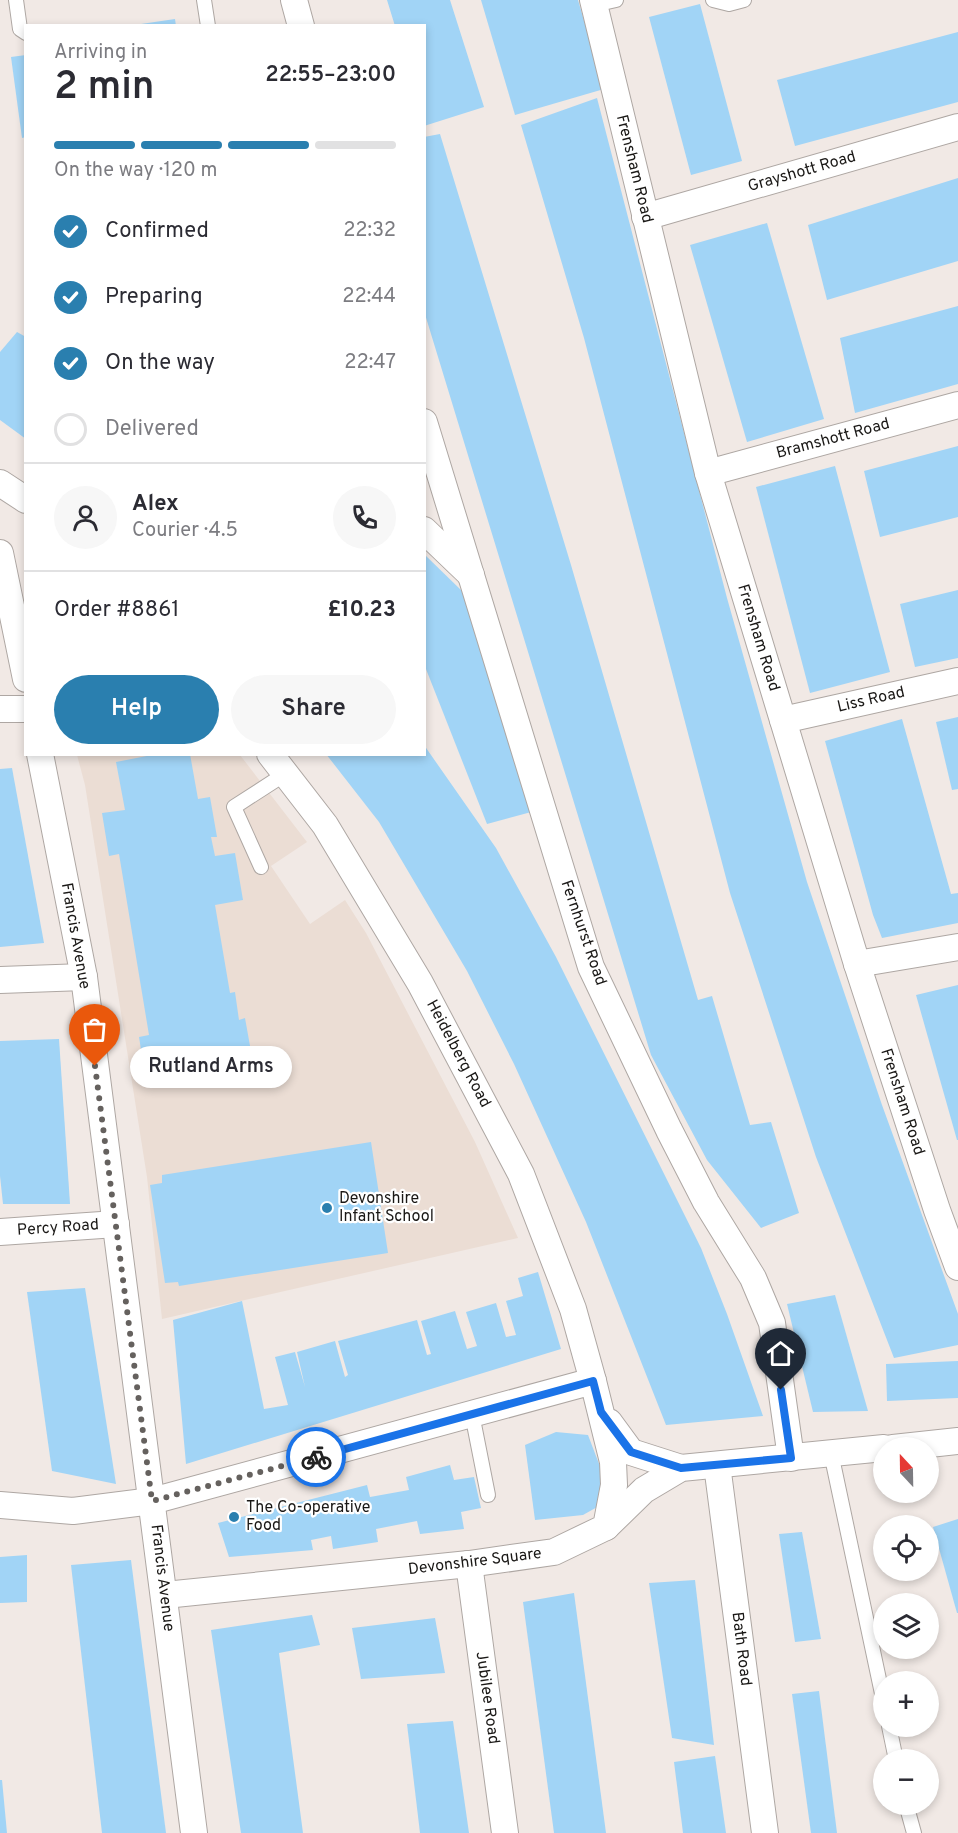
<!DOCTYPE html>
<html lang="en">
<head>
<meta charset="utf-8">
<style>
	body { margin:0; font-family:Overpass,sans-serif; background:#f7f7f7; color:#2b2b33; height:100vh; display:flex; flex-direction:column; font-size:22px; white-space:nowrap }
	* { box-sizing:border-box; margin:0 }
	p { font-size:20px; color:#7c7c81 }
	.icon { flex:none; width:33px; height:33px; fill:none; stroke:currentColor; stroke-width:2; stroke-linecap:round; stroke-linejoin:round }
	.map { position:relative; flex:1; overflow:hidden }
	.details { position:absolute; left:24px; top:24px; width:402px; height:732px; display:flex; flex-direction:column; background:#fff; border-radius:0px; box-shadow:0 3px 9px #0003 }
	.details>* { flex:none }
	.needle { width:39px; rotate:338deg }
	.controls { position:absolute; left:873px; top:1437px; display:grid; gap:12px }
	.controls a { display:grid; place-items:center; width:66px; height:66px; border-radius:50%; background:#fff; box-shadow:0 3px 9px #0003; font-size:30px }
	.pin { position:absolute; display:grid; place-items:center; width:51px; height:51px; color:#fff; margin:-62px -26px; border-radius:50% 50% 50% 0; rotate:-45deg; box-shadow:0 0 6px #0007 }
	.pin .icon { rotate:45deg }
	.courier { position:absolute; display:grid; place-items:center; width:60px; height:60px; margin:-30px; border:4px solid #1a73e8; border-radius:50%; background:#fff; color:#222; box-shadow:0 2px 8px #0007 }
	.bubble { position:absolute; height:42px; border-radius:21px; background:#fff; box-shadow:0 3px 9px #0003; font-size:20px; font-weight:600; line-height:42px; text-align:center }
	.overview em { font-style:normal; font-weight:600 }
	.overview div { display:flex; flex-direction:column-reverse }
	.overview { display:flex; align-items:center; justify-content:space-between; height:102px; padding:0 30px }
	h1 { font-size:39px; font-weight:600; line-height:45px }
	.bar { display:grid; grid-template-columns:repeat(4,1fr); gap:9px 6px; align-content:center; height:72px; padding:0 30px }
	.bar i { height:8px; border-radius:4px; background:#e1e1e2 }
	.bar .current { background:#2a7faf }
	.bar p { grid-column:span 4 }
	.line { display:flex; align-items:center; gap:15px; padding:0 30px; border-top:2px solid #e1e1e2 }
	.line div { flex:1 }
	.round { display:grid; place-items:center; flex:none; width:63px; height:63px; border-radius:32px; background:#f7f7f7 }
	ol { padding:0 30px; list-style:none }
	li { display:flex; align-items:center; gap:18px; height:66px }
	li p { margin-inline-start:auto }
	li .icon { padding:6px; border-radius:50%; background:#2a7faf; color:#fff; stroke-width:4 }
	li:last-child { color:#7c7c81 }
	li i { width:33px; height:33px; border:3px solid #e1e1e2; border-radius:50% }
	.action { display:flex; gap:12px; margin-top:auto; padding:12px 30px }
	.action a { flex:1; height:69px; border-radius:36px; background:#2a7faf; color:#fff; font-size:24px; font-weight:600; line-height:69px; text-align:center }
	.action a+a { background:#f7f7f7; color:#2b2b33 }
	.map>svg:first-child { display:block }
	.built { fill:#ebddd4 }
	.building { fill:#a1d4f6 }
	.lines { fill:none; stroke-linecap:round; stroke-linejoin:round }
	.lane-casing { stroke:#aea7a3; stroke-width:16 }
	.street-casing { stroke:#aea7a3; stroke-width:28 }
	.lane { stroke:#fff; stroke-width:14 }
	.street { stroke:#fff; stroke-width:26 }
	.done { stroke:#65615e; stroke-width:6; stroke-dasharray:0 10.8 }
	.route { stroke:#1a73e8; stroke-width:8 }
	.poi-dot { fill:#2a7faf; stroke:#fff; stroke-width:2 }
	.labels { text-anchor:middle; dominant-baseline:central; stroke-width:4.5; stroke-linejoin:round; paint-order:stroke }
	.street-label { font-size:16px; fill:#1a1816; stroke:#fff }
	.poi-label { font-size:16px; fill:#1a1816; stroke:#fff; text-anchor:start }
</style>
</head>
<body>
<div class="map">
<svg width="958" height="1833" viewBox="0 0 958 1833">
	<rect width="100%" height="100%" fill="#f1e9e5"/>
	<!-- built -->
	<polygon class="built" points="77,755 240,755 307,842 271,866 310,924 345,900 366,933 475,1142 518,1238 162,1319 147,1177 85,785"/>
	<!-- building -->
	<g class="building">
		<polygon points="387,0 450,0 484,107 424,126 424,26 395,26"/>
		<polygon points="481,0 578,0 604,89 515,115"/>
		<polygon points="700,4 742,161 691,175 649,17"/>
		<polygon points="175,19 176,26 141,26 141,24"/>
		<polygon points="958,32 958,102 795,146 777,80"/>
		<polygon points="26,55 26,137 22,138 11,57"/>
		<polygon points="597,98 727,598 807,882 882,1105 958,1314 958,1345 894,1358 816,1157 730,893 584,338 521,125"/>
		<polygon points="440,134 571,565 698,1000 712,996 750,1125 771,1122 799,1213 761,1228 707,1160 651,1055 424,311 424,137"/>
		<polygon points="958,178 958,261 827,300 808,225"/>
		<polygon points="767,223 824,419 747,442 690,245"/>
		<polygon points="958,306 958,384 855,413 840,338"/>
		<polygon points="17,332 26,337 26,439 0,420 0,352"/>
		<polygon points="958,446 958,517 880,537 864,471"/>
		<polygon points="835,466 890,672 810,693 756,487"/>
		<polygon points="424,554 462,591 535,811 487,824 424,664"/>
		<polygon points="958,590 958,658 915,667 900,604"/>
		<polygon points="958,717 958,789 952,790 936,722"/>
		<polygon points="902,719 951,894 958,893 958,923 882,938 873,915 825,741"/>
		<polygon points="424,745 496,848 556,957 701,1248 727,1314 763,1416 666,1425 586,1222 514,1064 467,971 379,822 326,754 424,754"/>
		<polygon points="157,754 190,754 198,799 210,797 217,837 211,837 215,856 235,853 243,900 215,905 230,993 235,992 239,1020 245,1018 252,1057 145,1075 139,1037 149,1035 119,854 109,856 102,813 125,810 116,762"/>
		<polygon points="12,768 44,943 0,947 0,769"/>
		<polygon points="958,985 958,1140 957,1140 916,995"/>
		<polygon points="59,1039 70,1204 3,1204 0,1176 0,1041"/>
		<polygon points="371,1142 388,1253 179,1286 178,1282 165,1283 150,1185 162,1183 162,1175"/>
		<polygon points="538,1272 561,1349 186,1464 173,1320 242,1301 264,1409 288,1405 275,1357 295,1352 305,1387 297,1352 335,1341 345,1377 348,1375 338,1341 417,1320 427,1355 431,1354 421,1321 455,1311 467,1349 477,1346 466,1312 496,1303 506,1337 516,1335 506,1301 523,1296 518,1278"/>
		<polygon points="85,1288 116,1484 52,1471 27,1292"/>
		<polygon points="835,1295 868,1411 813,1412 787,1304"/>
		<polygon points="958,1361 958,1398 887,1401 886,1364"/>
		<polygon points="556,1432 588,1435 601,1469 599,1506 583,1515 535,1520 525,1445"/>
		<polygon points="450,1465 454,1480 474,1477 481,1508 461,1512 464,1529 420,1534 417,1521 376,1529 378,1542 333,1549 331,1536 311,1540 313,1550 229,1557 218,1523 367,1485 370,1497 409,1490 406,1477"/>
		<polygon points="958,1519 958,1613 957,1613 933,1527"/>
		<polygon points="802,1532 821,1639 795,1642 779,1534"/>
		<polygon points="27,1555 27,1602 0,1603 0,1557"/>
		<polygon points="131,1560 166,1833 102,1833 71,1565"/>
		<polygon points="695,1580 714,1745 672,1738 649,1583"/>
		<polygon points="574,1593 606,1833 554,1833 523,1602"/>
		<polygon points="312,1615 320,1645 279,1653 303,1833 241,1833 211,1630"/>
		<polygon points="435,1618 445,1673 361,1679 352,1628"/>
		<polygon points="819,1691 837,1833 811,1833 792,1694"/>
		<polygon points="453,1721 469,1833 420,1833 407,1724"/>
		<polygon points="715,1756 726,1833 683,1833 674,1762"/>
		<polygon points="0,1780 2,1780 7,1833 0,1833"/>
	</g>
	<g class="lines">
		<defs>
			<g id="lane">
				<polyline points="16,0 20,29 26,33"/>
				<polyline points="204,0 208,26"/>
				<polyline points="713,0 729,4 744,0"/>
				<polyline points="594,5 616,0"/>
				<polyline points="261,867 234,807 285,774"/>
				<polyline points="472,1414 488,1495"/>
				<polyline points="831,1453 884,1703"/>
				<polyline points="889,1726 896,1760"/>
				<polyline points="906,1804 914,1833"/>
			</g>
			<g id="street">
				<polyline points="294,0 301,26"/>
				<polyline points="593,0 708,473 857,964 937,1210 958,1267"/>
				<polyline points="645,217 958,127"/>
				<polyline points="424,422 591,967 669,1130 706,1202 753,1278 772,1323 791,1458"/>
				<polyline points="708,473 958,405"/>
				<polyline points="0,483 26,500"/>
				<polyline points="424,530 471,575"/>
				<polyline points="0,553 26,679"/>
				<polyline points="0,709 26,709"/>
				<polyline points="783,720 958,681"/>
				<polyline points="40,754 84,977 194,1833"/>
				<polyline points="270,754 325,825 420,983 521,1174 573,1309 593,1381"/>
				<polyline points="857,964 958,947"/>
				<polyline points="0,980 84,977"/>
				<polyline points="0,1232 116,1224"/>
				<polyline points="609,1422 631,1452 681,1468"/>
				<polyline points="893,1448 958,1441"/>
				<polyline points="717,1465 765,1833"/>
				<polyline points="0,1505 73,1511 152,1501 593,1381 613,1462 614,1485 606,1527 554,1552 469,1564 165,1595"/>
				<polyline points="606,1527 644,1490 681,1468 884,1448"/>
				<polyline points="469,1564 505,1833"/>
			</g>
		</defs>
		<!-- lane casing -->
		<use href="#lane" class="lane-casing"/>
		<!-- street casing -->
		<use href="#street" class="street-casing"/>
		<!-- lane -->
		<use href="#lane" class="lane"/>
		<!-- street -->
		<use href="#street" class="street"/>
	</g>
	<g class="lines">
		<!-- done -->
		<polyline class="done" points="95,1066 152,1501 316,1457"/>
		<!-- route -->
		<polyline class="route" points="316,1457 593,1381 601,1412 631,1452 681,1468 791,1458 781,1390"/>
	</g>
	<!-- markers -->
	<g class="poi-dot">
		<circle cx="327" cy="1208" r="6"/>
		<circle cx="234" cy="1517" r="6"/>
	</g>
	<g class="labels">
		<!-- street labels -->
		<g class="street-label">
			<text transform="translate(634 169) rotate(76)">Frensham Road</text>
			<text transform="translate(802 172) rotate(-16)">Grayshott Road</text>
			<text transform="translate(833 439) rotate(-15)">Bramshott Road</text>
			<text transform="translate(758 638) rotate(73)">Frensham Road</text>
			<text transform="translate(871 700) rotate(-13)">Liss Road</text>
			<text transform="translate(583 933) rotate(71)">Fernhurst Road</text>
			<text transform="translate(75 936) rotate(80)">Francis Avenue</text>
			<text transform="translate(458 1054) rotate(62)">Heidelberg Road</text>
			<text transform="translate(902 1102) rotate(72)">Frensham Road</text>
			<text transform="translate(58 1228) rotate(-4)">Percy Road</text>
			<text transform="translate(475 1562) rotate(-7)">Devonshire Square</text>
			<text transform="translate(162 1578) rotate(83)">Francis Avenue</text>
			<text transform="translate(741 1649) rotate(83)">Bath Road</text>
			<text transform="translate(487 1698) rotate(82)">Jubilee Road</text>
		</g>
		<!-- poi labels -->
		<g class="poi-label">
			<text x="339" y="1199">Devonshire<tspan x="339" dy="18">Infant School</tspan></text>
			<text x="246" y="1508">The Co-operative<tspan x="246" dy="18">Food</tspan></text>
		</g>
	</g>
</svg>
<div class="controls">
<a><svg class="needle" viewBox="-14 -14 28 28"><path d="M0-13l5 13h-10z" fill="#e53935"/><path d="M0 13l5-13h-10z" fill="#7c7c81"/></svg></a>
<a><svg class="icon" aria-label="locate" viewBox="0 0 24 24"><circle cx="12" cy="12" r="6"/><path d="M12 2v4M12 18v4M2 12h4M18 12h4"/></svg></a>
<a><svg class="icon" aria-label="layers" viewBox="0 0 24 24"><path d="M12 4l9 5-9 5-9-5zM3 14l9 5 9-5"/></svg></a>
<a>+</a>
<a>−</a>
</div>
<div class="pin" style="left:95px;top:1066px;background:#ea580c"><svg class="icon" aria-label="bag" viewBox="0 0 24 24"><path d="M5 8h14l-1 12H6zM9 8a3 3 0 0 1 6 0"/></svg></div>
<div class="pin" style="left:781px;top:1390px;background:#1f2937"><svg class="icon" aria-label="home" viewBox="0 0 24 24"><path d="M3 11l9-7 9 7M6 9v11h12V9"/></svg></div>
<div class="courier" style="left:316px;top:1457px"><svg class="icon" aria-label="bike" viewBox="0 0 24 24"><circle cx="6" cy="16" r="4"/><circle cx="18" cy="16" r="4"/><path d="M6 16l4-8h5l3 8M10 8l3 8H6M13 5h3"/></svg></div>
<div class="bubble" style="left:130px;top:1046px;width:162px">Rutland Arms</div>
<section class="details">
<div class="overview"><div><h1>2 min</h1><p>Arriving in</p></div><em>22:55–23:00</em></div>
<div class="bar"><i class="current"></i><i class="current"></i><i class="current"></i><i></i><p>On the way · 120 m</p></div>
<ol>
<li><svg class="icon" aria-label="check" viewBox="0 0 24 24"><path d="M5 12l5 5 9-10"/></svg>Confirmed<p>22:32</p></li>
<li><svg class="icon" aria-label="check" viewBox="0 0 24 24"><path d="M5 12l5 5 9-10"/></svg>Preparing<p>22:44</p></li>
<li><svg class="icon" aria-label="check" viewBox="0 0 24 24"><path d="M5 12l5 5 9-10"/></svg>On the way<p>22:47</p></li>
<li><i></i>Delivered</li>
</ol>
<div class="line" style="height:108px"><a class="round"><svg class="icon" aria-label="person" viewBox="0 0 24 24"><circle cx="12" cy="8" r="4"/><path d="M4 21q1-7 8-7t8 7"/></svg></a><div><b>Alex</b><p>Courier · 4.5</p></div><a class="round"><svg class="icon" aria-label="phone" viewBox="0 0 24 24"><path d="M5 4h4l2 5-3 2q2 4 5 5l2-3 5 2v4C11 20 4 13 5 4z"/></svg></a></div>
<div class="line" style="height:78px"><div>Order #8861</div><b>£10.23</b></div>
<div class="action"><a>Help</a><a>Share</a></div>
</section>
</div>
</body>
</html>
